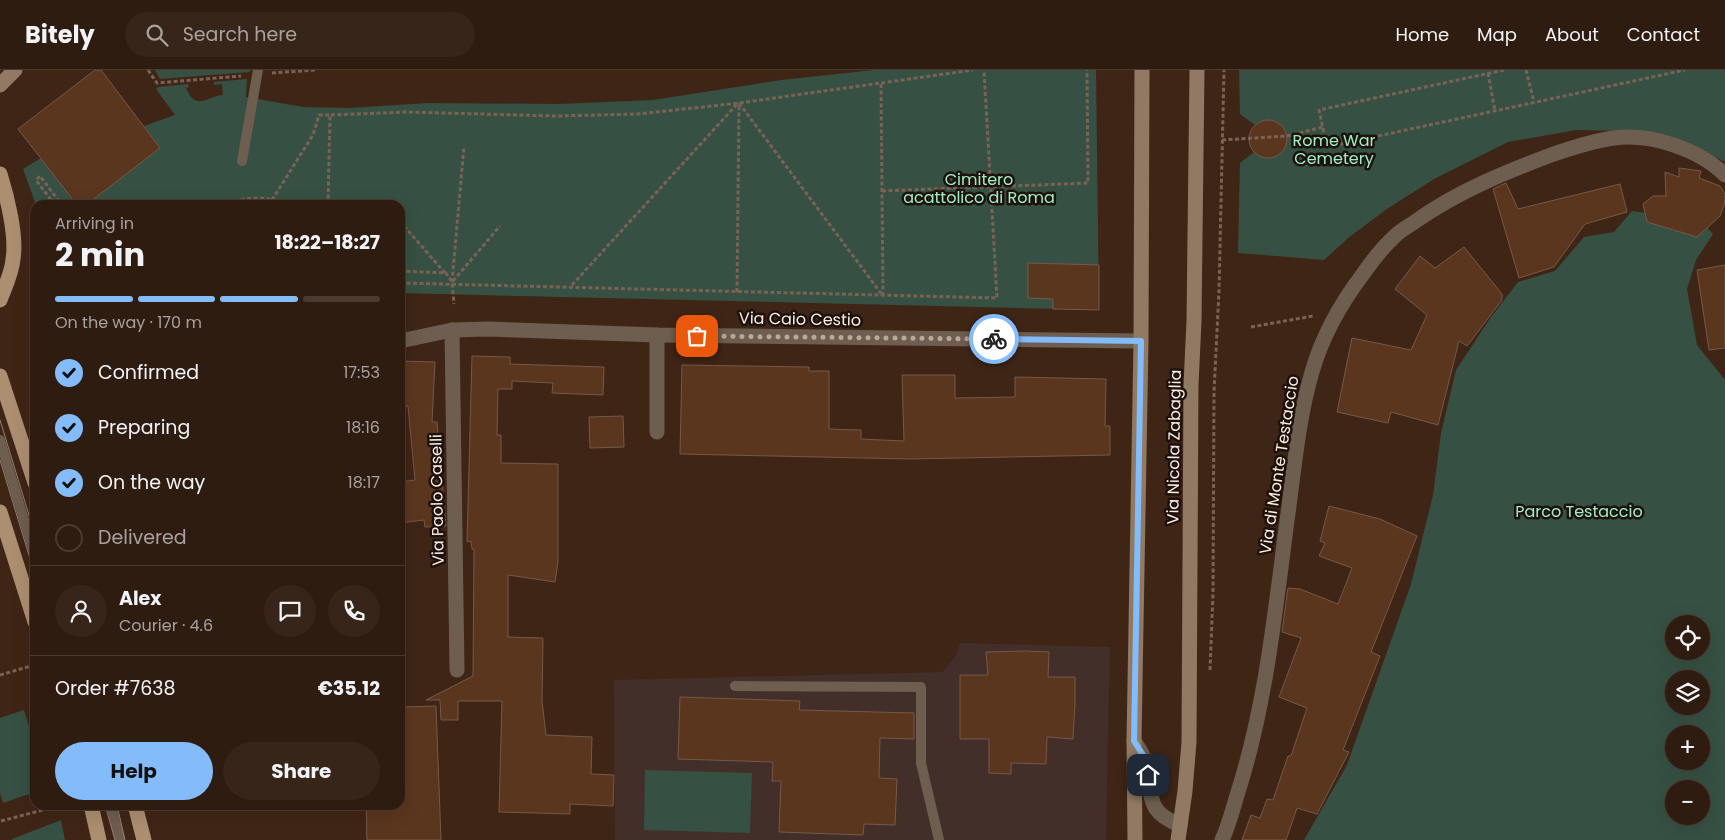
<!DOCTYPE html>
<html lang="en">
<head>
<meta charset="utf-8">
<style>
	body { margin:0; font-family:Poppins,sans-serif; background:#372519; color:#f1f3f6; height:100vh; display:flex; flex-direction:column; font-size:19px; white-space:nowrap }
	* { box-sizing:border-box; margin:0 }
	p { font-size:16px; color:#a7a19f }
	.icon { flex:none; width:28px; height:28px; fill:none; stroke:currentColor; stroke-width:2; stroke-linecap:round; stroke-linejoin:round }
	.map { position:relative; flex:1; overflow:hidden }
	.details { position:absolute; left:30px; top:130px; width:375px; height:610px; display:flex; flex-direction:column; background:#2f1c10; border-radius:15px; box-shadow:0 5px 20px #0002,0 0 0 1px #4a3a30 }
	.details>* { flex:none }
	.buttons { position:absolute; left:1665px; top:545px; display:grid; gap:10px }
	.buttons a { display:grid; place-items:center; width:45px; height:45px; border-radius:50%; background:#2f1c10; box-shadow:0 5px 20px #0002,0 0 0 1px #4a3a30; font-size:25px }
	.pin { position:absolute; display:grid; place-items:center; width:42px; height:42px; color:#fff; margin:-21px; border-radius:10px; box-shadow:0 2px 8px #0006 }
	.courier { position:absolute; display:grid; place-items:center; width:50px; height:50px; margin:-25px; border:4px solid #84bcfb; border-radius:50%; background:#fff; color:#222; box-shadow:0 1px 6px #0007 }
	.head em { font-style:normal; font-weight:700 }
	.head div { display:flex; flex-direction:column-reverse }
	.head { display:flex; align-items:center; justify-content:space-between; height:85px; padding:0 25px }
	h1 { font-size:32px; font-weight:700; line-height:38px }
	.bar { display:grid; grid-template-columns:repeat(4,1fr); gap:8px 5px; align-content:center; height:60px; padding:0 25px }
	.bar i { height:6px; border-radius:4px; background:#4a3a30 }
	.bar .selected { background:#84bcfb }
	.bar p { grid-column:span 4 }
	.line { display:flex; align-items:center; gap:12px; padding:0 25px; border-top:1px solid #4a3a30 }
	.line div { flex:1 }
	.round { display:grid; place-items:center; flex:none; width:52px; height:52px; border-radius:26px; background:#372519 }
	ol { padding:0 25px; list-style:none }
	li { display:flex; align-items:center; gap:15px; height:55px }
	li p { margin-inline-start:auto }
	li .icon { padding:5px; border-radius:50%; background:#84bcfb; color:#111; stroke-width:4 }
	li:last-child { color:#a7a19f }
	li i { width:28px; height:28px; border:2px solid #4a3a30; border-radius:50% }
	.cta { display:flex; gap:10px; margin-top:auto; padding:10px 25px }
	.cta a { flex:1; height:58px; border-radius:30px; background:#84bcfb; color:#111; font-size:20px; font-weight:700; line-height:58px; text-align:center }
	.cta a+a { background:#372519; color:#f1f3f6 }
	header { display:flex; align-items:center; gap:30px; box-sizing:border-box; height:70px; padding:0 25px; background:#2f1c10; border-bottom:1px solid #4a3a30 }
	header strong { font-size:24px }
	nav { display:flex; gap:28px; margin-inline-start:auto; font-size:18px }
	.search { width:350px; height:45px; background:#372519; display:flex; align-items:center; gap:12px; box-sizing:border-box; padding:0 18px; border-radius:28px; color:#a7a19f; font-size:19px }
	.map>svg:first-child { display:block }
	.education { fill:#422f2a }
	.green { fill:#365143; fill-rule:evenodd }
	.building { fill:#5b361f; stroke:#765948 }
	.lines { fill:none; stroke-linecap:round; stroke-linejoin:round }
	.path { stroke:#7a6255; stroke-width:3; stroke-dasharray:4 2.5; stroke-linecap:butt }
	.lane { stroke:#6d5e50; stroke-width:10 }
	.street { stroke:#6d5e50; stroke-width:15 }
	.secondary { stroke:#907a63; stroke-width:15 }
	.primary { stroke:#ac8f71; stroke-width:15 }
	.tram { stroke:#978174; stroke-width:1 }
	.done { stroke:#bba79b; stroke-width:5; stroke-dasharray:0 9 }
	.route { stroke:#84bcfb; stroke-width:6 }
	.labels { text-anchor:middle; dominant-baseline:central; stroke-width:5; stroke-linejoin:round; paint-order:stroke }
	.park-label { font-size:16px; fill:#9eedc7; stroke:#1d120b }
	.street-label { font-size:16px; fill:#feede3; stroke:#1d120b }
</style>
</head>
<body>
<header>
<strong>Bitely</strong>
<div class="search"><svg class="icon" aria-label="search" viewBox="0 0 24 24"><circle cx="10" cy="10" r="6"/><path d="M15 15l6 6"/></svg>Search here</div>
<nav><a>Home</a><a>Map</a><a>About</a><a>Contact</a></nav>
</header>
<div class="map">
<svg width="1725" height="770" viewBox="0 0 1725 770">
	<rect width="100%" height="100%" fill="#3f2516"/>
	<!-- education -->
	<polygon class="education" points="960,573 1110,577 1106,770 615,770 614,610 943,602 957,584"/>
	<!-- green -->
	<g class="green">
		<polygon points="155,0 250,0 250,2 160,9"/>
		<path d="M874,0H1096L1099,240L400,223V135H86L160,78L144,56L175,45L156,19L158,17L188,14L189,17L186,18C196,42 207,26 223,25L222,14L214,15V12L247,9L246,27L303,37L349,38L428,33L559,34L653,30L781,10Z"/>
		<path d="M1239,0H1725V92L1689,73L1629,61L1576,60L1508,72L1434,109L1387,139L1348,168L1324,190L1238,183L1240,93L1254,82C1247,73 1248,64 1255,55L1240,44Z"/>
		<polygon points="41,88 77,135 36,135 23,99"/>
		<path d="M1632,141L1647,143L1674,161L1703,153L1713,164L1696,190L1687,219L1697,275L1725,310V770H1304L1347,695L1411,514L1433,425L1441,363L1456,300L1491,247L1518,212L1555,201L1584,167L1614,162ZM1674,554H1701V581H1674ZM1674,609H1701V636H1674ZM1674,664H1701V691H1674ZM1674,719H1701V746H1674Z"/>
		<polygon points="24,640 35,675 35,722 3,733 0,723 0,648"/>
		<polygon points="645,700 752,703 750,763 644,760"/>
		<polygon points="61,750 65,770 12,770 12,769"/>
	</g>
	<!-- building -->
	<g class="building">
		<polygon points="95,0 101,0 160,78 86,135 77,135 18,59"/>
		<circle cx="1268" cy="69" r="19"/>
		<polygon points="1679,98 1701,101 1699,108 1720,116 1725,124 1725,132 1720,146 1697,167 1647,152 1643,134 1653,126 1666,126 1665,102 1679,107"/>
		<polygon points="1506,113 1518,139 1620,114 1627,142 1585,154 1554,197 1519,208 1493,119"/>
		<polygon points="1464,177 1502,224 1502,230 1467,276 1459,271 1438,355 1391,342 1388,353 1337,342 1352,268 1411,280 1427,245 1395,219 1420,186 1435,198"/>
		<polygon points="1028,193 1099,195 1099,240 1053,239 1053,229 1028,228"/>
		<polygon points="1725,195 1725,278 1709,280 1697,200"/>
		<polygon points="472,286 510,287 510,294 604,297 603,325 552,323 553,313 512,311 512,319 498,319 497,365 501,365 501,393 558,394 558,492 555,512 508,505 508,567 543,568 542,631 546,665 592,667 591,704 614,705 613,736 570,734 570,744 499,742 502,631 458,631 458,650 441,650 440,630 426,630 473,606 474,479 472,479 471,471 467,472"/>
		<polygon points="400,291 435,292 432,352 437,352 446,456 425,457 424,450 400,453 400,412 415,410 408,336 400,337"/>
		<polygon points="682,295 809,297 809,301 829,301 829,359 861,360 861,369 904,371 902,305 955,305 955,328 1015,327 1015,307 1106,309 1105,356 1110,356 1110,385 910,389 680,384"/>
		<polygon points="623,346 624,377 590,378 589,347"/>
		<polygon points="1329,436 1380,449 1417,466 1371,582 1380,586 1343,680 1349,682 1317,744 1297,738 1286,770 1242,770 1251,745 1260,748 1267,729 1273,730 1288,686 1291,686 1307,638 1279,627 1301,568 1282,562 1288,518 1300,519 1338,534 1352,498 1319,486 1325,473 1320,471"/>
		<polygon points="1025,581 1049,582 1048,607 1075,607 1075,633 1073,669 1047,667 1046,694 1011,693 1011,704 989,703 989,669 960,669 960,605 988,605 986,582"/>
		<polygon points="680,627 800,631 799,640 914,643 914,669 880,668 879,708 897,709 895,755 864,754 863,765 779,762 781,711 772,711 773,692 678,689"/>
		<polygon points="436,636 441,770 367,770 366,735 400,735 400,637"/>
	</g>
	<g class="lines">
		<!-- path -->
		<g class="path">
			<polyline points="148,0 157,13 241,6"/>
			<polyline points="1504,0 1319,40 1327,77 1685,0"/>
			<polyline points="1526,0 1534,32"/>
			<polyline points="272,3 316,0"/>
			<polyline points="1488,3 1495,41"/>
			<polyline points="881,14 883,225"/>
			<polyline points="739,33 883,226"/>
			<polyline points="1222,70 1287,66 1323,57"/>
			<polyline points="882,121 1088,113 1087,0"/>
			<polyline points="272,130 313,65 319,45 330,45"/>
			<polyline points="42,135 46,132 48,135"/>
			<polyline points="55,135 36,110 40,106 62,135"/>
			<path d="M222,135C241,130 252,125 272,130L274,135"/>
			<polyline points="328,135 330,45 406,42 555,46 638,44 739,33 973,0"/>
			<polyline points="404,156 445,203"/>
			<polyline points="400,201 446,203 452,212 454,234"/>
			<polyline points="453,211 500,156"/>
			<polyline points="452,212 464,76"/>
			<polyline points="400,213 997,228 984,0"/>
			<polyline points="572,215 738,33"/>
			<polyline points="737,222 739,33"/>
			<polyline points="1251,257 1313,246"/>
			<polyline points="1210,600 1213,524 1214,322 1219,221 1224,0"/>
			<polyline points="0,605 31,596"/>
			<polyline points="1,751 62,735"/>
		</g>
		<!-- lane -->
		<g class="lane">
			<polyline points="242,91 258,0"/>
			<polyline points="0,370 35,486"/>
			<polyline points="735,616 921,617 921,693 939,770"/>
			<polyline points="111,735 120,770"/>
		</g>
		<!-- street -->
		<g class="street">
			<polyline points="452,260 457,600"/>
			<polyline points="400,271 452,260 488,259 657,265 1141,271"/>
			<polyline points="657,362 657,265"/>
			<path d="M1134,671C1138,677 1143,684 1145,691C1155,724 1142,740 1180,755"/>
			<path d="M1222,770C1229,755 1233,738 1238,722C1266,634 1275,542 1287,451C1294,401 1298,350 1312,302C1322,267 1341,233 1363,204C1372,191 1383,177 1395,166C1401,160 1409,156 1416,151C1457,122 1503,103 1551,85C1571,78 1592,71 1614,68C1650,63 1699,79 1725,105"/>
		</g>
		<!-- secondary -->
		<g class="secondary">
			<polyline points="0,15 15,0"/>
			<polyline points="1135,770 1134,671 1141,271 1142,0"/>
			<polyline points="1178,770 1185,721 1189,672 1191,315 1194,251 1197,0"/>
		</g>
		<!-- primary -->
		<g class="primary">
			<path d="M0,104C7,126 17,166 13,189C12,203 5,217 0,230"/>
			<polyline points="0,306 35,413"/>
			<polyline points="0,442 35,552"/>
			<polyline points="91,735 99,770"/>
			<polyline points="135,735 144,770"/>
		</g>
		<!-- tram -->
		<g class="tram">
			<polyline points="0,350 35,465"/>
			<polyline points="0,390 35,505"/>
			<polyline points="105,735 115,770"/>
			<polyline points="117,735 125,770"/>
		</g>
	</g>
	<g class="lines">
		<!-- done -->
		<polyline class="done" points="697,266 994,269"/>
		<!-- route -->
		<polyline class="route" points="994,269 1141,271 1134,671 1143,685 1148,705"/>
	</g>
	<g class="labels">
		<!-- park labels -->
		<g class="park-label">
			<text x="1334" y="70">Rome War<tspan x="1334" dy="18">Cemetery</tspan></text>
			<text x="979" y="109">Cimitero<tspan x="979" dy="18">acattolico di Roma</tspan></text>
			<text x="1579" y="441">Parco Testaccio</text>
		</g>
		<!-- street labels -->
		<g class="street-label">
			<text transform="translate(800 249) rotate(1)">Via Caio Cestio</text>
			<text transform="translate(1174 377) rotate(-89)">Via Nicola Zabaglia</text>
			<text transform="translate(1279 395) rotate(-81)">Via di Monte Testaccio</text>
			<text transform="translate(437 430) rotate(-91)">Via Paolo Caselli</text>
		</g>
	</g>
</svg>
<div class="buttons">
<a><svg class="icon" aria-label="locate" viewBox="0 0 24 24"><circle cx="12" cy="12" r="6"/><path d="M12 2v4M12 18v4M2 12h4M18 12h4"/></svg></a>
<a><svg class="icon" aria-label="layers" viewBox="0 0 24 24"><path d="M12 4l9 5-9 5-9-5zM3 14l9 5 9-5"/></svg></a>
<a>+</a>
<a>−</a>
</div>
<div class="pin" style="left:697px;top:266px;background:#ea580c"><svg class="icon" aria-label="bag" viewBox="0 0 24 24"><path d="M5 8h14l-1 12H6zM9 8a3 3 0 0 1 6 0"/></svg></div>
<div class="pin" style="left:1148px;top:705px;background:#1f2937"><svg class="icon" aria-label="home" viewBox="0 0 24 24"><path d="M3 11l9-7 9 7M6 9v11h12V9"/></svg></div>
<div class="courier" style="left:994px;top:269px"><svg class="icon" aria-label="bike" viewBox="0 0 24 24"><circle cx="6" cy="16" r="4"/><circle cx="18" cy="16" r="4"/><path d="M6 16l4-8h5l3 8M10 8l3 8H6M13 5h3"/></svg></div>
<section class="details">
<div class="head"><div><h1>2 min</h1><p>Arriving in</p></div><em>18:22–18:27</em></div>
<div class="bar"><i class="selected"></i><i class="selected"></i><i class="selected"></i><i></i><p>On the way · 170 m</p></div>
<ol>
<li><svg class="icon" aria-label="check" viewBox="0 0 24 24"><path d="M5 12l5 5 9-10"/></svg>Confirmed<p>17:53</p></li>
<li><svg class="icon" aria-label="check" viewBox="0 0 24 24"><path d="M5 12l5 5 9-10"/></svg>Preparing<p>18:16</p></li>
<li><svg class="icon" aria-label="check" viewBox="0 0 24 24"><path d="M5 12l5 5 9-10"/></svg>On the way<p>18:17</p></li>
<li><i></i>Delivered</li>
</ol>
<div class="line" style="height:90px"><a class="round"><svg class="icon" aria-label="person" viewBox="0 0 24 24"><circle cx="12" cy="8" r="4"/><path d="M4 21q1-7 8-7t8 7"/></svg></a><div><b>Alex</b><p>Courier · 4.6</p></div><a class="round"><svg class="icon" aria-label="chat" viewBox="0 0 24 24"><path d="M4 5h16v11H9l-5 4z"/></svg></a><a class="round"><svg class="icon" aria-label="phone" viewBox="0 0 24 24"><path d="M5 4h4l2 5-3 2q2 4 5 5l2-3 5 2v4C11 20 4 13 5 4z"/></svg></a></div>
<div class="line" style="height:65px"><div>Order #7638</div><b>€35.12</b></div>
<div class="cta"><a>Help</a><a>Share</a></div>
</section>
</div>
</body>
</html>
